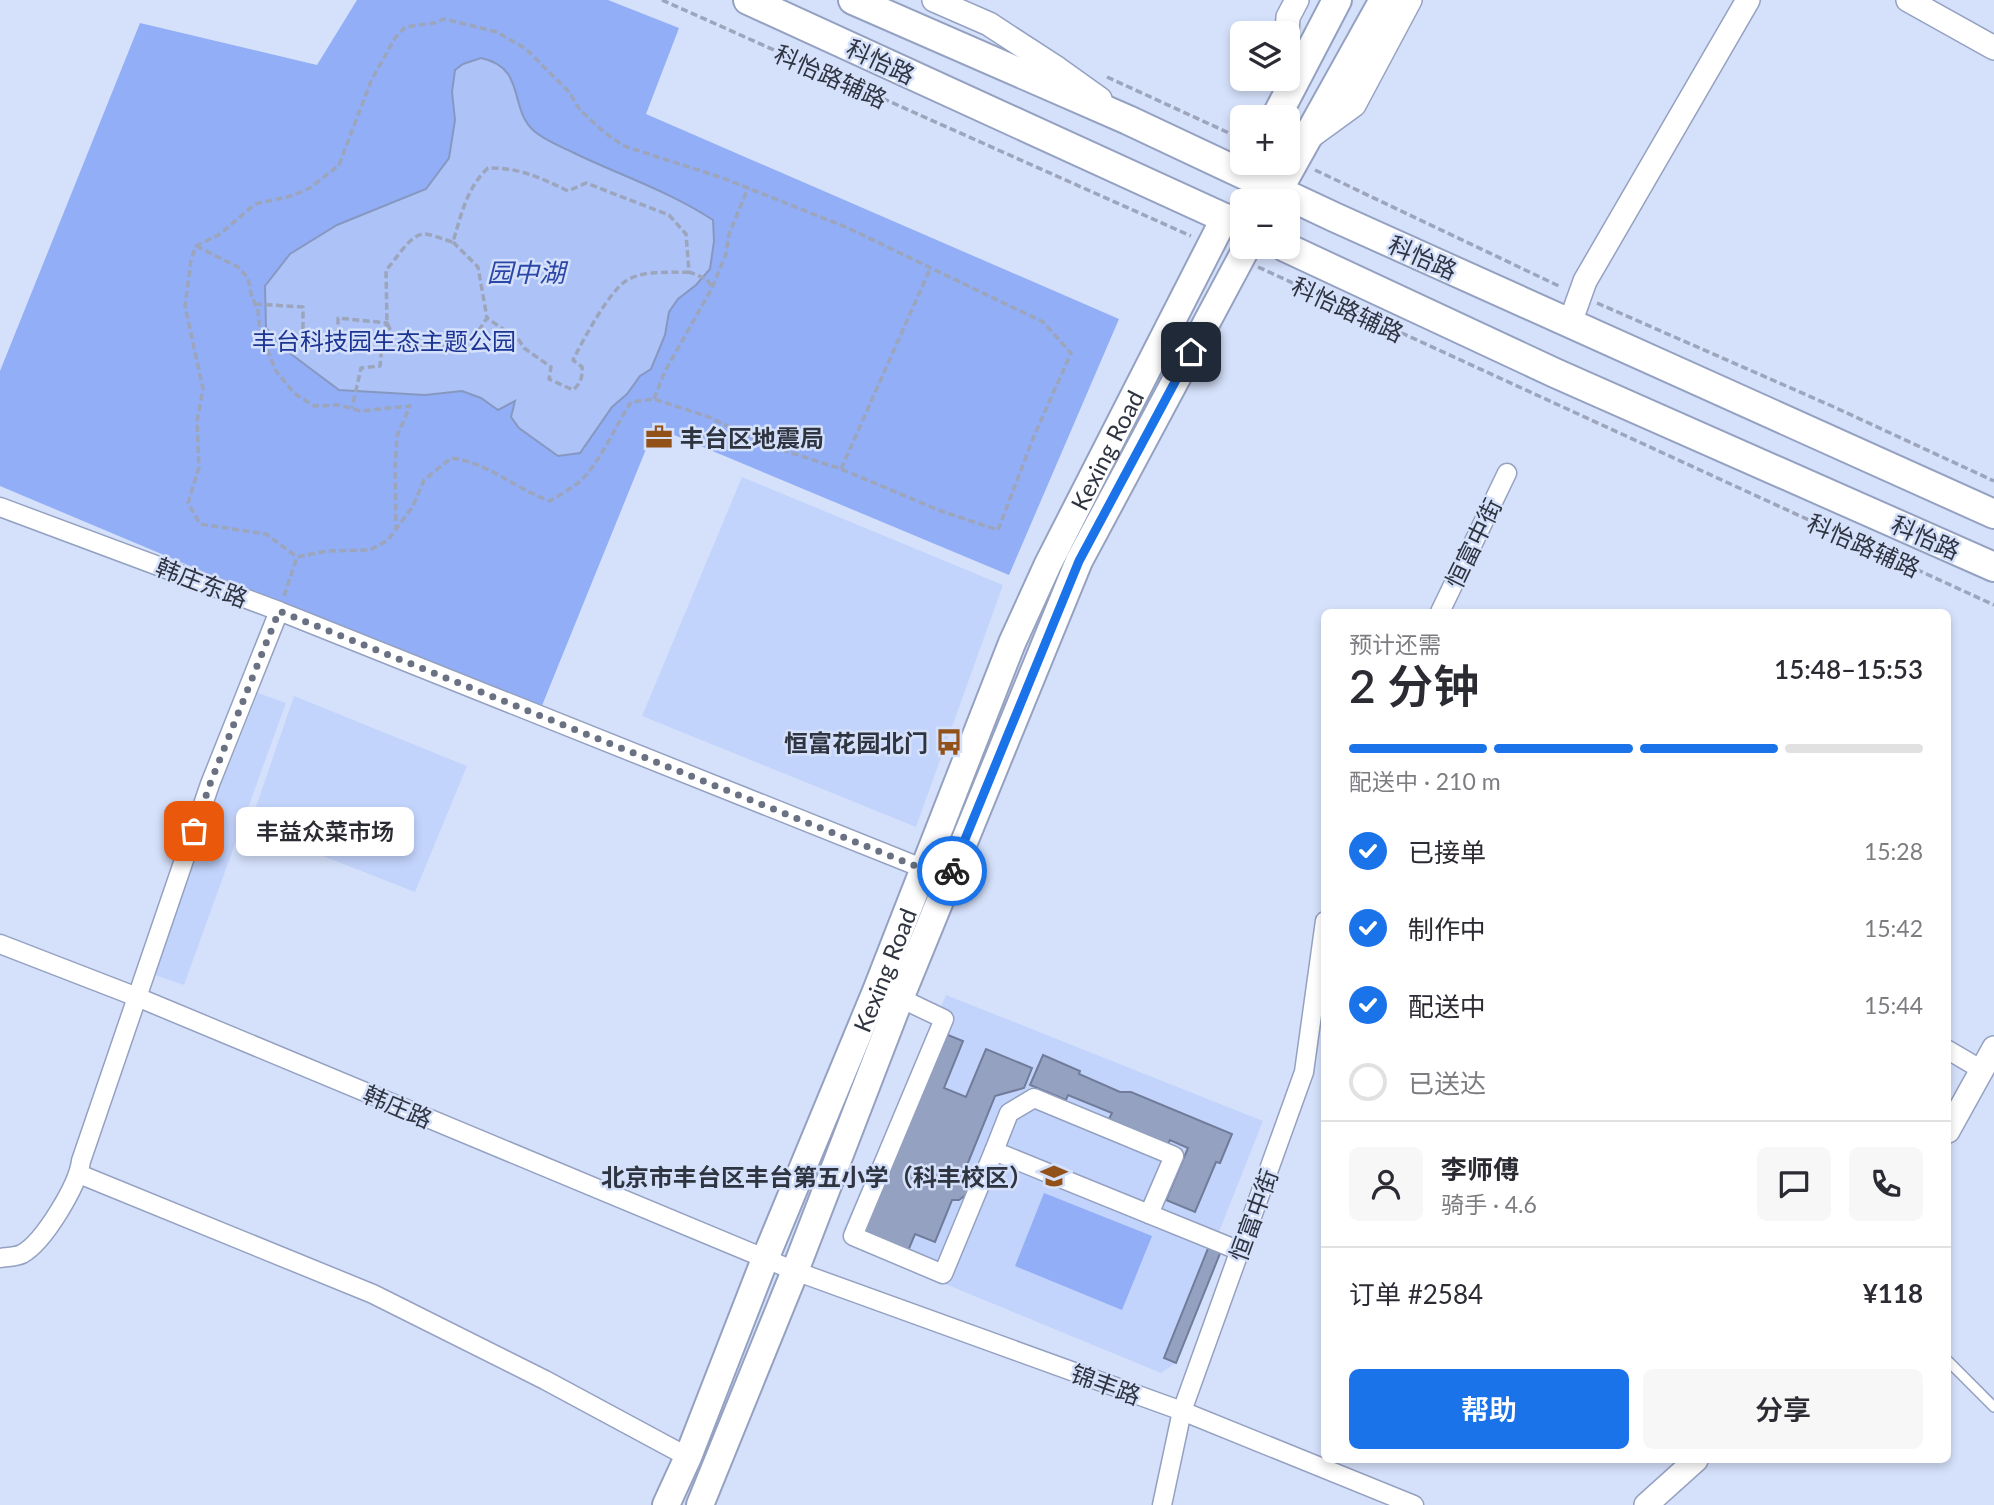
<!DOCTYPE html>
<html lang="zh">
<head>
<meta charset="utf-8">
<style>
	body { margin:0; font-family:Lato,"Noto Sans SC",sans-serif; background:#f7f7f7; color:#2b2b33; height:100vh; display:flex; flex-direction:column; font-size:26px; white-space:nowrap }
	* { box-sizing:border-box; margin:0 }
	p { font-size:23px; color:#7c7c81 }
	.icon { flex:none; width:38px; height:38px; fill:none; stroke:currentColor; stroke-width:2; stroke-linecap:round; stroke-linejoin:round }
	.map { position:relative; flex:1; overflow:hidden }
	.drawer { position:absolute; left:1321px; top:609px; width:630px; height:854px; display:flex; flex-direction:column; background:#fff; border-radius:10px; box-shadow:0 4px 10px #0003 }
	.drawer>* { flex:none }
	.tools { position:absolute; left:1230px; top:21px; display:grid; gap:14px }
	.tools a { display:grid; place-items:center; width:70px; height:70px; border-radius:10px; background:#fff; box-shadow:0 4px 10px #0003; font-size:35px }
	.pin { position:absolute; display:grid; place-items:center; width:60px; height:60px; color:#fff; margin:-30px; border-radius:14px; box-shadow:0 4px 10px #0006 }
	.courier { position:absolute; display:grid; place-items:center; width:70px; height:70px; margin:-35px; border:5px solid #1a73e8; border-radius:50%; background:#fff; color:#222; box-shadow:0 2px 9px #0007 }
	.bubble { position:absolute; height:49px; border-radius:10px; background:#fff; box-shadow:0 4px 10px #0003; font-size:23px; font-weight:600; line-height:49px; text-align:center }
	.headline em { font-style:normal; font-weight:600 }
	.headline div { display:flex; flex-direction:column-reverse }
	.headline { display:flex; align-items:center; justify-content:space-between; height:119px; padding:0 28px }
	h1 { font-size:46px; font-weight:600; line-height:52px }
	.bar { display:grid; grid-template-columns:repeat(4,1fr); gap:10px 7px; align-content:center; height:84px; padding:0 28px }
	.bar i { height:9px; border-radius:5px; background:#e1e1e2 }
	.bar .current { background:#1a73e8 }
	.bar p { grid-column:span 4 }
	.line { display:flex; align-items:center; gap:18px; padding:0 28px; border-top:2px solid #e1e1e2 }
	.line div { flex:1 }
	.round { display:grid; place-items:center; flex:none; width:74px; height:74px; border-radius:10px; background:#f7f7f7 }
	ol { padding:0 28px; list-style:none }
	li { display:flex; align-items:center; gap:21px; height:77px }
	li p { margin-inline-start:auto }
	li .icon { padding:7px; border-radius:50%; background:#1a73e8; color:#fff; stroke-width:4 }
	li:last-child { color:#7c7c81 }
	li i { width:38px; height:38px; border:4px solid #e1e1e2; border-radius:50% }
	.primary-button { display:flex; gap:14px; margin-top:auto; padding:14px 28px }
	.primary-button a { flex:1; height:80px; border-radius:10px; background:#1a73e8; color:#fff; font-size:28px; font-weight:600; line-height:80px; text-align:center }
	.primary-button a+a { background:#f7f7f7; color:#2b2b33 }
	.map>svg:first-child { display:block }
	.built { fill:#c3d4fc }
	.green { fill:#91aef7 }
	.water { fill:#adc3f7; stroke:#8798c0; stroke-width:2 }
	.building { fill:#94a1c0; stroke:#707c9a; stroke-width:2 }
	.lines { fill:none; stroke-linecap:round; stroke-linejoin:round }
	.service-casing { stroke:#94a1c1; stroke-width:12 }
	.minor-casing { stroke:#94a1c1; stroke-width:21 }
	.tertiary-casing { stroke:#94a1c1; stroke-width:26 }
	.secondary-casing { stroke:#94a1c1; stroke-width:30 }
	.primary-casing { stroke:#94a1c1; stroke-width:32 }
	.path { stroke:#9ca5bb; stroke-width:3.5; stroke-dasharray:7 3.5; stroke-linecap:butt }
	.service { stroke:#fff; stroke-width:9 }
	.minor { stroke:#fff; stroke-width:18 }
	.tertiary { stroke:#fff; stroke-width:23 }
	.secondary { stroke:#fff; stroke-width:26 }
	.primary { stroke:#fff; stroke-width:28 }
	.done { stroke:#697182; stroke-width:7; stroke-dasharray:0 12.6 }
	.route { stroke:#1a73e8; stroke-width:9 }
	.labels { text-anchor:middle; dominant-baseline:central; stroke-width:5; stroke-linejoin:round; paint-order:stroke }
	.street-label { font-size:24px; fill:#2f3441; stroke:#d5e1fb }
	.park-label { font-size:24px; fill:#1c3493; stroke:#d5e1fb }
	.poi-label { font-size:24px; font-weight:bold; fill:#2f3441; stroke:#d5e1fb; text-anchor:end }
	.water-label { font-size:26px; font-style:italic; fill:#2a46a7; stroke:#d5e1fb }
</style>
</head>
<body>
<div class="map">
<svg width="1994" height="1505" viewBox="0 0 1994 1505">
	<rect width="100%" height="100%" fill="#d5e1fb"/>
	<!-- built -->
	<g class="built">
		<polygon points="742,477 1003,585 916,827 642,716"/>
		<polygon points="258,693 286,703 184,985 146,972"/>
		<polygon points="294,696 467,766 415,892 249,827"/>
		<polygon points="946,995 1263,1121 1215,1242 1223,1246 1176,1363 1161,1373 848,1244 843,1230"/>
	</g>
	<!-- green -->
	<g class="green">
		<polygon points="357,0 608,0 679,28 646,114 1119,319 1009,575 655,427 539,713 0,486 0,371 140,23 317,65"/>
		<polygon points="1044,1193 1152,1236 1122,1310 1015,1266"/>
	</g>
	<!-- water -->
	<path class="water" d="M481,58C527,68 508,108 534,131C544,140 560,146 572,152C619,175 669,191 713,220L714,241L710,269L696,285L678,299L669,312L665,335L651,369L640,376L627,394L612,407L580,453L558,456L519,428L511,417L515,401L498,410L481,398L462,391L425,395L339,390L287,351L266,328L265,286L290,254L337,225L426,189L449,158L455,120L452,92L455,70L463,64Z"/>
	<!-- building -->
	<g class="building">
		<polygon points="943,1033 963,1041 944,1088 966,1097 986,1049 1032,1068 1024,1088 995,1096 965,1170 971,1183 967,1194 959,1200 952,1200 935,1242 915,1234 908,1251 861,1232"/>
		<polygon points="1043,1055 1080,1071 1079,1074 1120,1092 1131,1092 1232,1134 1220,1163 1216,1162 1195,1212 1166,1200 1188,1148 1170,1140 1168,1144 1109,1119 1112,1113 1068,1095 1066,1100 1030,1085"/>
		<polygon points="1211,1241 1223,1246 1176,1363 1164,1358"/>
	</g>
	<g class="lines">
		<defs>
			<polyline id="service" points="1948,1361 1994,1407"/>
			<g id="minor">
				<polyline points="0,507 279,611 932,872"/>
				<polyline points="1440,612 1507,473"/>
				<polyline points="0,944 137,997 795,1271 1182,1411 1414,1505"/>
				<polyline points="900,998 944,1019 853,1236 943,1274 994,1151 1240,1251"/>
				<polyline points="1948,1050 1982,1070"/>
				<polyline points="994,1151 1009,1113 1034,1098 1174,1156 1149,1214"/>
				<polyline points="79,1174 373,1294 545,1380 688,1457"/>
				<path d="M0,1258C6,1257 16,1257 22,1254C44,1242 78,1185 81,1161L210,784L279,611"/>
				<polyline points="1162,1505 1182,1411 1304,1072 1325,921"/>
			</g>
			<g id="tertiary">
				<polyline points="934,0 989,24 1058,69 1100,99"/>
				<polyline points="1908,0 1994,48"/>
				<polyline points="1287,33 1288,17 1297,0"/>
				<polyline points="1310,137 1354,105 1410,0"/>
				<polyline points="1570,323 1585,281 1748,0"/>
				<polyline points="1948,1131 1994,1048"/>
				<polyline points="1646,1505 1696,1460"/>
			</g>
			<g id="secondary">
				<path id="s1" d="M666,1505L688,1457L765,1259L876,991L1012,643L1048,564L1225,217"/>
				<polyline points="700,1505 795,1271 899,1001 1079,561 1247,247"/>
			</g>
			<g id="primary">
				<polyline points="748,0 1242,226"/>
				<polyline points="853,0 1128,120 1334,217 1994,514"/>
				<polyline points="1276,117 1337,0"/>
				<polyline points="1272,201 1384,0"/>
				<polyline points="1285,247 1555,373 1994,567"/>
			</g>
		</defs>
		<!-- service casing -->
		<use href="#service" class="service-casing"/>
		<!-- minor casing -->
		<use href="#minor" class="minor-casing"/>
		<!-- tertiary casing -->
		<use href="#tertiary" class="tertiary-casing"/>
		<!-- secondary casing -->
		<use href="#secondary" class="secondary-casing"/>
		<!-- primary casing -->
		<use href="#primary" class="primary-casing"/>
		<!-- path -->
		<g class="path">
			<polyline points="662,0 1191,236"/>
			<polyline points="1107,77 1242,139"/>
			<polyline points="1315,170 1561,287"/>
			<polyline points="453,242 478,267 487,318"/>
			<polyline points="196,246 238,267 248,278 251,294 258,311 260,333 276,371 294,393 314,406 339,405 360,411 410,406 397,436 395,468 396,529"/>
			<polyline points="1258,267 1994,605"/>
			<path d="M689,272C670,273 647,270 629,279C611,287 582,342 573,360L582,367C583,377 580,384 573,390L549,379L551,367L524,348L519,340L487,318L477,333L459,345L448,347H426L392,333L387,323L386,270C396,260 410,234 424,234C432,234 444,240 453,242C461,215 467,187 488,168C518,167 541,178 568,191L586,183L669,215L686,234L689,272L707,279L712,288"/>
			<polyline points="1597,303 1834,407 1994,481"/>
			<polyline points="255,304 303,307 303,342 338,343 338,318 387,323 383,334 380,366 361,368 352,408"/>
			<polyline points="654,399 665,371 712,288 726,254 729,234 748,188"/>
			<polyline points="841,469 930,269"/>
			<path d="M284,596L297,557L327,551L370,550L388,540L413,506L424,480L451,458C488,462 515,489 550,501C560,495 570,489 579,482C599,465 616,425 631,402L654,399L709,417L764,444L841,469L941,511L998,530L1034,436L1071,353L1043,322L848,228L723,178L624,146L605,133L580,110L569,92L526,49L497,32L444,19L434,23L405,27L395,38L371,81L339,165L310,188L291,196L255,204L220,234L196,246L191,260L185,306L203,389L197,421L199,467L188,503L200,524L266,534L297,557"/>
		</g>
		<!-- service -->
		<use href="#service" class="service"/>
		<!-- minor -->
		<use href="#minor" class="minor"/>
		<!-- tertiary -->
		<use href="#tertiary" class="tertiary"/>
		<!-- secondary -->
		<use href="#secondary" class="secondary"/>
		<!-- primary -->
		<use href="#primary" class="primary"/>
	</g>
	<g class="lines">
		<!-- done -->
		<polyline class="done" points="194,831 210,784 279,611 923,869 949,877 952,871"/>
		<!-- route -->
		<polyline class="route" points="952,871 1079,561 1191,352"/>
	</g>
	<!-- icons -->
	<defs>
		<symbol id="office-bare" viewBox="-9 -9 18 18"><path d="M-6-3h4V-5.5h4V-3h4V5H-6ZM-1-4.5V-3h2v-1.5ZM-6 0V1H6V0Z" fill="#915119" stroke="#d5e1fb" stroke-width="2.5" paint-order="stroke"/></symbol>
		<symbol id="bus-bare" viewBox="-9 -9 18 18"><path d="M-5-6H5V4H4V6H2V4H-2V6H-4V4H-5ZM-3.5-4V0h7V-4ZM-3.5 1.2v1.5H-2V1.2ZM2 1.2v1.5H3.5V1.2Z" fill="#915119" stroke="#d5e1fb" stroke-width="2.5" paint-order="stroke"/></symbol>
		<symbol id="school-bare" viewBox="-9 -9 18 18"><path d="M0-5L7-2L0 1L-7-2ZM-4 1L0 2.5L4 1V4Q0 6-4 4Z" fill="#915119" stroke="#d5e1fb" stroke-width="2.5" paint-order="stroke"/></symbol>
	</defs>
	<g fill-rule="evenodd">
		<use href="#office-bare" x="640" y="418" width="38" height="38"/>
		<use href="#bus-bare" x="930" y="723" width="38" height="38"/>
		<use href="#school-bare" x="1035" y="1157" width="38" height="38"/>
	</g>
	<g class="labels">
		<!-- street labels -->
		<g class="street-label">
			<text transform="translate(881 61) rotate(25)">科怡路</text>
			<text transform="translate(831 76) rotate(24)">科怡路辅路</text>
			<text transform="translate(1423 257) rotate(24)">科怡路</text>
			<text transform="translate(1348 309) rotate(25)">科怡路辅路</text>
			<text stroke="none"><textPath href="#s1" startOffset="1144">Kexing Road</textPath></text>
			<text transform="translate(1926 537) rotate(24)">科怡路</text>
			<text transform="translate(1473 543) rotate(-64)">恒富中街</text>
			<text transform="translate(1864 545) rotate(24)">科怡路辅路</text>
			<text transform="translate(202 582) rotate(21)">韩庄东路</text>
			<text stroke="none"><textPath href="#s1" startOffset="578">Kexing Road</textPath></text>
			<text transform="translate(398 1106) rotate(23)">韩庄路</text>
			<text transform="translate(1253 1215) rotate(-70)">恒富中街</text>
			<text transform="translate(1106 1384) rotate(20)">锦丰路</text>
		</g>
		<!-- park labels -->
		<g class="park-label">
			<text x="384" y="340">丰台科技园生态主题公园</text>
		</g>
		<!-- poi labels -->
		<g class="poi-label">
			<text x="680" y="437" text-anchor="start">丰台区地震局</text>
			<text x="928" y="742">恒富花园北门</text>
			<text x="1033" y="1176">北京市丰台区丰台第五小学（科丰校区）</text>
		</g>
		<!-- water labels -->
		<g class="water-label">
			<text x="526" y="272">园中湖</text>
		</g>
	</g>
</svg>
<div class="tools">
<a><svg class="icon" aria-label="layers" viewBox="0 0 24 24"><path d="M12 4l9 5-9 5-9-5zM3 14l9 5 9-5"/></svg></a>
<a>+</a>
<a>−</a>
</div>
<div class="pin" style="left:194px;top:831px;background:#ea580c"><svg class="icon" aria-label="bag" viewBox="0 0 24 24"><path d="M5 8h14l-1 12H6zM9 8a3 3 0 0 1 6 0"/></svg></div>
<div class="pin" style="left:1191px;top:352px;background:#1f2937"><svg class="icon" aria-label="home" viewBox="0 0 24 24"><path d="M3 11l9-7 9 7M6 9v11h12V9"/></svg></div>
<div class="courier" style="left:952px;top:871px"><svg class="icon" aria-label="bike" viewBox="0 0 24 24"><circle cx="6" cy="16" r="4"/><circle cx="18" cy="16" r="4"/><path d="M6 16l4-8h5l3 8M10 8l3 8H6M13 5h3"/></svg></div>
<div class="bubble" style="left:236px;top:807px;width:178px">丰益众菜市场</div>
<section class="drawer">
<div class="headline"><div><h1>2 分钟</h1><p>预计还需</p></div><em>15:48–15:53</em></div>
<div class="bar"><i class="current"></i><i class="current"></i><i class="current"></i><i></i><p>配送中 · 210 m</p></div>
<ol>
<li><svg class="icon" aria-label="check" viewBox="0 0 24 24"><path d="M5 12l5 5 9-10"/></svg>已接单<p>15:28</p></li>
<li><svg class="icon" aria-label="check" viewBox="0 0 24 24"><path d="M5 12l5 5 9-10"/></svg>制作中<p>15:42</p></li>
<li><svg class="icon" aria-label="check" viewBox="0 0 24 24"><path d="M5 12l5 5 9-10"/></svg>配送中<p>15:44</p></li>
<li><i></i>已送达</li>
</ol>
<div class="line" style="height:126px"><a class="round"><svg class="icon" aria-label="person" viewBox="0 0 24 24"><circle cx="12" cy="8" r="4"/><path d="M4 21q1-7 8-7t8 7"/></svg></a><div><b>李师傅</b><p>骑手 · 4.6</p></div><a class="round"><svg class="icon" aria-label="chat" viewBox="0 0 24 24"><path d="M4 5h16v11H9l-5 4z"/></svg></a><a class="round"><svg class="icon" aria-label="phone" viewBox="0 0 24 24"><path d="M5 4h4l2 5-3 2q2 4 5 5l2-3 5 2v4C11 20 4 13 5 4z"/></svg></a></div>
<div class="line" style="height:91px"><div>订单 #2584</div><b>¥118</b></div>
<div class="primary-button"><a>帮助</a><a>分享</a></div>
</section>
</div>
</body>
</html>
